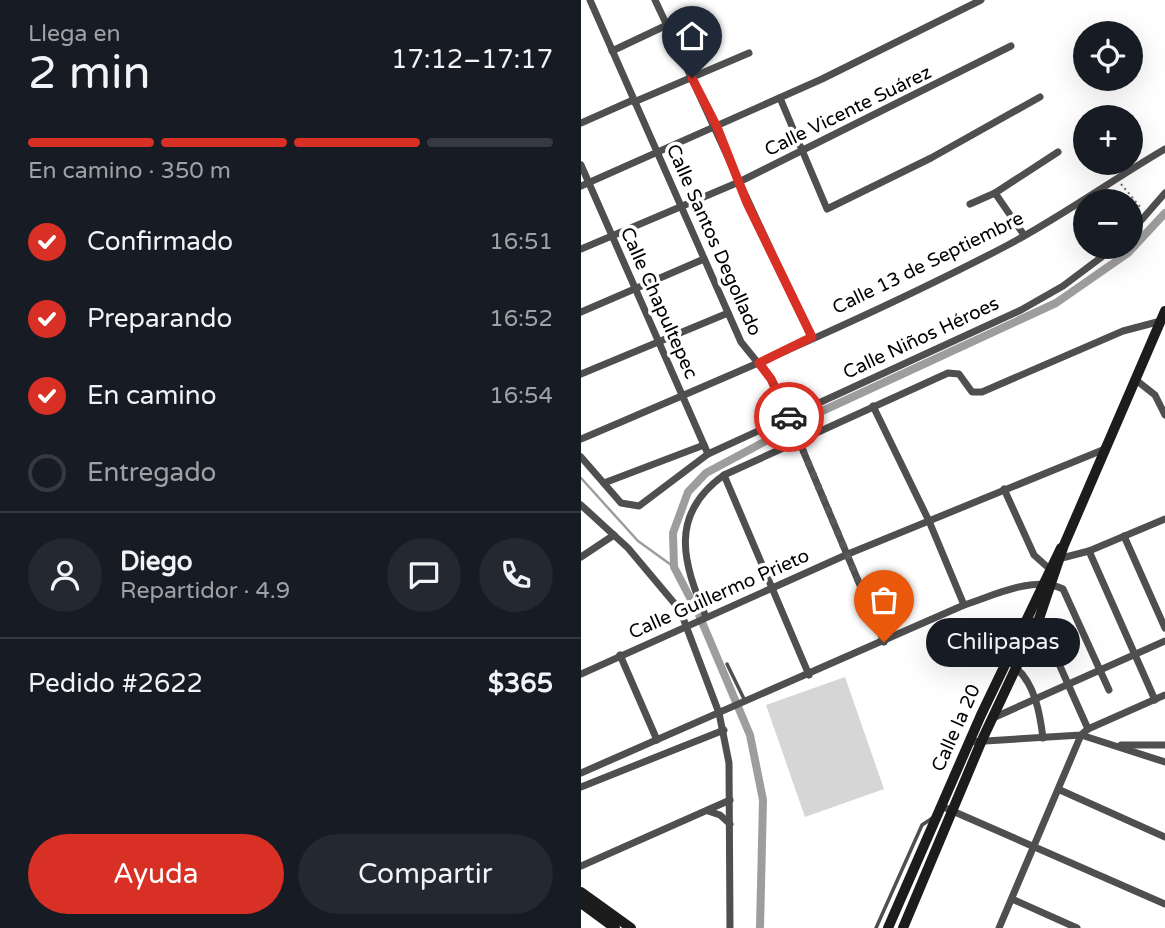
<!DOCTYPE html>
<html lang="es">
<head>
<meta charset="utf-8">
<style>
	body { margin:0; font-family:"Varela Round",sans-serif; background:#242831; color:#f1f3f6; height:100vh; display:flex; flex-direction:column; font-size:26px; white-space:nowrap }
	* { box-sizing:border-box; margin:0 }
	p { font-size:23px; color:#9ea1a6 }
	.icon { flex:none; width:38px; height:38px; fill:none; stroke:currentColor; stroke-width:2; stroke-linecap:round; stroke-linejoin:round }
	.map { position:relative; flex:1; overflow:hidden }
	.panel { display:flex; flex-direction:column; background:#171b24; width:581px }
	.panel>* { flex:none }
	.tools { position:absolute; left:492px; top:21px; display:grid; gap:14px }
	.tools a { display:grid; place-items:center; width:70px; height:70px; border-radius:50%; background:#171b24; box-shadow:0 7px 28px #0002; font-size:35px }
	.pin { position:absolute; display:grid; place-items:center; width:60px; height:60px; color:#fff; margin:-72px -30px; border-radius:50% 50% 50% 0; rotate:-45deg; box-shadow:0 0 7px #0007 }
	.pin .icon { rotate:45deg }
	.courier { position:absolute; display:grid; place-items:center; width:70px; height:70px; margin:-35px; border:5px solid #d93025; border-radius:50%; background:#fff; color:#222; box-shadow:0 2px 9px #0007 }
	.bubble { position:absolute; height:49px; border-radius:24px; background:#171b24; box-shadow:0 7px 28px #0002; font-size:23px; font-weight:600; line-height:49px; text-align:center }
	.overview em { font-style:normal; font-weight:600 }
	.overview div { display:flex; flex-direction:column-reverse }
	.overview { display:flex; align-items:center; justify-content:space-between; height:119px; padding:0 28px }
	h1 { font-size:46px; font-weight:600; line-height:52px }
	.bar { display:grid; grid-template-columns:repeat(4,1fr); gap:10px 7px; align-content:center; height:84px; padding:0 28px }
	.bar i { height:9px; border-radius:5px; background:#363941 }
	.bar .active { background:#d93025 }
	.bar p { grid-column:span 4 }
	.line { display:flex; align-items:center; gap:18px; padding:0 28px; border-top:2px solid #363941 }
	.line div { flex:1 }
	.round { display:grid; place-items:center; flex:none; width:74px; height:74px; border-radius:37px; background:#242831 }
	ol { padding:0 28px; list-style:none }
	li { display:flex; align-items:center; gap:21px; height:77px }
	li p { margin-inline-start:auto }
	li .icon { padding:7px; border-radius:50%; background:#d93025; color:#fff; stroke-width:4 }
	li:last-child { color:#9ea1a6 }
	li i { width:38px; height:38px; border:4px solid #363941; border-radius:50% }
	.primary-button { display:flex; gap:14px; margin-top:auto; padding:14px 28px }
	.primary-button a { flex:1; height:80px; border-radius:42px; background:#d93025; color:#fff; font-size:28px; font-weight:600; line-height:80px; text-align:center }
	.primary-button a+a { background:#242831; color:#f1f3f6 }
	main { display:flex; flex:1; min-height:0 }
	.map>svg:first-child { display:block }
	.green { fill:#d6d6d6 }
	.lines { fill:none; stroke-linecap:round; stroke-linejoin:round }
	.stream { stroke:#9d9d9d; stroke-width:2.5 }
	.canal { stroke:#9d9d9d; stroke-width:8 }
	.path { stroke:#717171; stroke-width:2; stroke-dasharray:2 3.5; stroke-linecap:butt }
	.lane { stroke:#4f4f4f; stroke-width:3.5 }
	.street { stroke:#4f4f4f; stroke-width:7 }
	.secondary { stroke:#1c1c1c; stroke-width:10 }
	.done { stroke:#595959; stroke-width:7; stroke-dasharray:0 12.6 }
	.route { stroke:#d93025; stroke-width:9 }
	.labels { text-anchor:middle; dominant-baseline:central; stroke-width:7; stroke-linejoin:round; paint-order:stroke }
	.street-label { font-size:19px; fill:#000; stroke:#fff }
</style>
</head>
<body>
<main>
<section class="panel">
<div class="overview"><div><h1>2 min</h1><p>Llega en</p></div><em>17:12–17:17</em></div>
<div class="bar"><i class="active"></i><i class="active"></i><i class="active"></i><i></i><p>En camino · 350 m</p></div>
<ol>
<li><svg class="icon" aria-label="check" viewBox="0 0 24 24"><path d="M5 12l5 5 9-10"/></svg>Confirmado<p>16:51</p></li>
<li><svg class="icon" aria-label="check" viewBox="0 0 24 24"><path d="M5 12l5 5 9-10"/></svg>Preparando<p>16:52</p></li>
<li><svg class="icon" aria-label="check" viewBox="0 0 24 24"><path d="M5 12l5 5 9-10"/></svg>En camino<p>16:54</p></li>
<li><i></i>Entregado</li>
</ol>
<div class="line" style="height:126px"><a class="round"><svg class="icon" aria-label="person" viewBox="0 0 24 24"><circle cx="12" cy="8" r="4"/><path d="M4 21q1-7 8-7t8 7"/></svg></a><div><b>Diego</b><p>Repartidor · 4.9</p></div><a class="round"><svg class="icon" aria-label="chat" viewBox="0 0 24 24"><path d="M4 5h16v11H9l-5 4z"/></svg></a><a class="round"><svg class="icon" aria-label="phone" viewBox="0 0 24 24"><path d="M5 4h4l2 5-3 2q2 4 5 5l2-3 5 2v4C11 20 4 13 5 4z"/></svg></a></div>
<div class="line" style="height:91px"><div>Pedido #2622</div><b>$365</b></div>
<div class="primary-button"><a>Ayuda</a><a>Compartir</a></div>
</section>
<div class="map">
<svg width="584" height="928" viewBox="0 0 584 928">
	<rect width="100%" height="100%" fill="#fff"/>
	<!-- green -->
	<polygon class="green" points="264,677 303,789 224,817 185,705"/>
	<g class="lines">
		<!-- stream -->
		<polyline class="stream" points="0,478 57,541 93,567"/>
		<!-- canal -->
		<polyline class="canal" points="179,928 182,800 169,735 118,615 93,567 92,533 107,492 125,473 239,412 475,303 547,253 584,213"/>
		<!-- path -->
		<polyline class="path" points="540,184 561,209"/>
		<!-- lane -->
		<g class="lane">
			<polyline points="146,664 164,701"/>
			<polyline points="295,928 341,825 353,817"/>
		</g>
		<!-- street -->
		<g class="street">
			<polyline points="9,0 160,342 190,379 207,415 303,642"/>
			<path d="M74,0C127,112 177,225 231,337"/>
			<polyline points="31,51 86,25"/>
			<polyline points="199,98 246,209 350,158 459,97"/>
			<polyline points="53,102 168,53"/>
			<polyline points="0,123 52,100"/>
			<polyline points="0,165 127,454"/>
			<polyline points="0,186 241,79 400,0"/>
			<polyline points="414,193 443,235"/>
			<polyline points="389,204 414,193 477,152"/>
			<polyline points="550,232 584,193"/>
			<polyline points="0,249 158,182 430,46"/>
			<polyline points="0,312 123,259"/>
			<polyline points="0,374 147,313"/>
			<polyline points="555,380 574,395 584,415"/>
			<polyline points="292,406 348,521 383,605"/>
			<path d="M0,439C143,378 287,318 425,246C480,217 531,180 584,149"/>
			<polyline points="0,457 40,503 58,506 127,454 440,310 482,286 534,247"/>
			<polyline points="143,475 228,675"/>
			<polyline points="23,483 123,445"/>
			<polyline points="423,489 453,555 472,572"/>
			<polyline points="0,505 47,548 99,610 138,713 148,763 149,928"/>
			<polyline points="543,536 584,628"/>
			<polyline points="508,551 574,700"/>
			<polyline points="0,557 33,535"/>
			<polyline points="477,559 508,551 584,519"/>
			<path d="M125,617C102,563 87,515 143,475L367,373L378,374L391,392H401L542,331L580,321"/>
			<polyline points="458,619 507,729"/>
			<polyline points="39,655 76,740"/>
			<path d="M435,668C454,684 459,714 462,738"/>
			<polyline points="0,674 267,554 524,449"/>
			<polyline points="412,718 584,641"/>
			<polyline points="388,742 500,735 507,729 584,695"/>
			<polyline points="540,745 584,745"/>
			<path d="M0,773L383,605C412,596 452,575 482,589L528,690"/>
			<polyline points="0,787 143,730"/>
			<polyline points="479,790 584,837"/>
			<polyline points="360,806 584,904"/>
			<polyline points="127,811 139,815 149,824"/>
			<polyline points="0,866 149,800"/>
			<polyline points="431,899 496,928"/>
			<polyline points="418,928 500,735 584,762"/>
		</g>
		<!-- secondary -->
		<g class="secondary">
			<polyline points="0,892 50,928"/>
			<polyline points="0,903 34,928"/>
			<polyline points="307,928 400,715 480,548"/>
			<polyline points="322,928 401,740 458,619 483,545 584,311"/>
		</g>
	</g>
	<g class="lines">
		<!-- done -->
		<polyline class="done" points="208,417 303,642"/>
		<!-- route -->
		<polyline class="route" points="111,78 136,127 166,203 231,337 178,363 190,379 208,417"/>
	</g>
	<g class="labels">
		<!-- street labels -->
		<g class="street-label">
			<text transform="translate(267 111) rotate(-26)">Calle Vicente Suárez</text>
			<text transform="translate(133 240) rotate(66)">Calle Santos Degollado</text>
			<text transform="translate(347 263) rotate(-26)">Calle 13 de Septiembre</text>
			<text transform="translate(78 303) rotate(66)">Calle Chapultepec</text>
			<text transform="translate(340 338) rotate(-25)">Calle Niños Héroes</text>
			<text transform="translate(138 594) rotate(-24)">Calle Guillermo Prieto</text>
			<text transform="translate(375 728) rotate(-66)">Calle la 20</text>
		</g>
	</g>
</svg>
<div class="tools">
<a><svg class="icon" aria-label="locate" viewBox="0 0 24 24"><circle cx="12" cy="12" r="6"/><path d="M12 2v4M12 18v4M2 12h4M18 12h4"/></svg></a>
<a>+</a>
<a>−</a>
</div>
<div class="pin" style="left:303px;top:642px;background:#ea580c"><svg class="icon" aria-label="bag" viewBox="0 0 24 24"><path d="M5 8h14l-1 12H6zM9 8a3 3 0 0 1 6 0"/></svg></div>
<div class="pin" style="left:111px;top:78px;background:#1f2937"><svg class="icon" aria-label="home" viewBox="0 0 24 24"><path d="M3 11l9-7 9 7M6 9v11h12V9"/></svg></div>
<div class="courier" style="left:208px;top:417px"><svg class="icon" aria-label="car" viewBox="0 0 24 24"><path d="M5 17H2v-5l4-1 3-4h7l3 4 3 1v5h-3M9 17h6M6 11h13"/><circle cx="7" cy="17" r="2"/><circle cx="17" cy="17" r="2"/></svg></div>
<div class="bubble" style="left:345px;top:618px;width:154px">Chilipapas</div>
</div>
</main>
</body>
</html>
